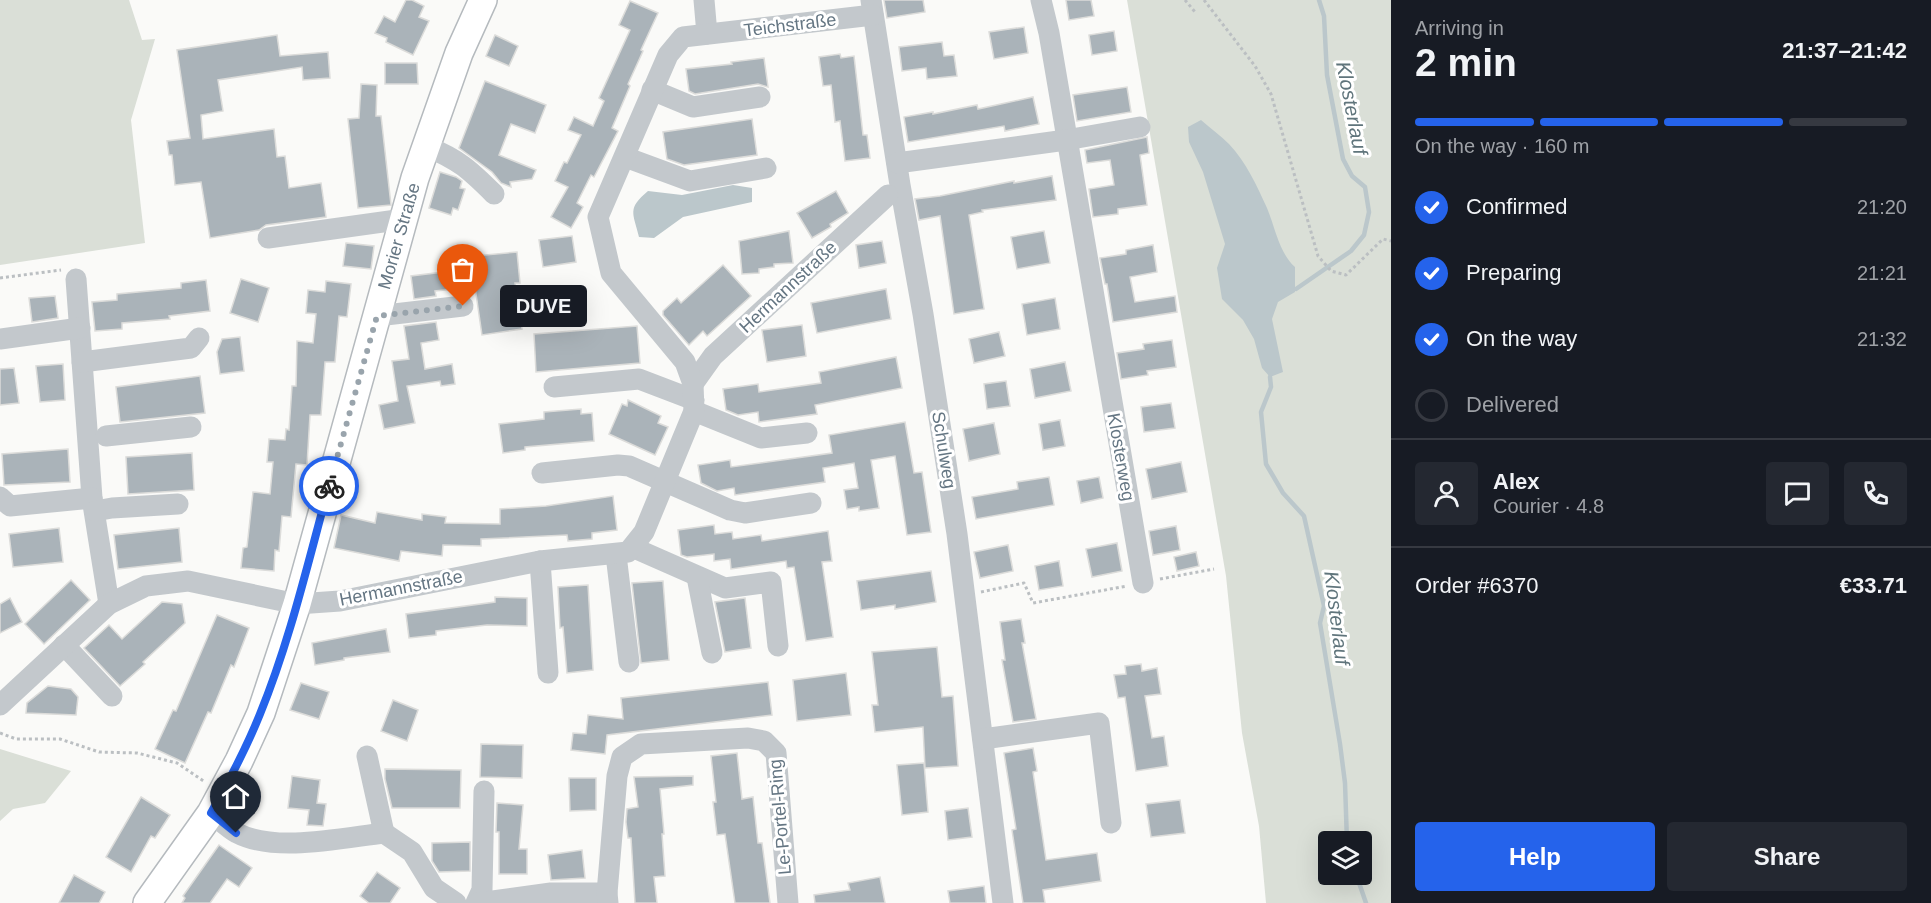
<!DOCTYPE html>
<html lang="en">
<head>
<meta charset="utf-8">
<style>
	body { margin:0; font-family:Arial,sans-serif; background:#242831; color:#f1f3f6; height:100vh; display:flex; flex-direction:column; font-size:22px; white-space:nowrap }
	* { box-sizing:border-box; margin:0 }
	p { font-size:20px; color:#9ea1a6 }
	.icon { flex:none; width:33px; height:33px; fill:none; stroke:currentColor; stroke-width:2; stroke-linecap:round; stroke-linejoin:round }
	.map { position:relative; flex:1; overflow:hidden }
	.details { display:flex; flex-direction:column; background:#171b24; width:540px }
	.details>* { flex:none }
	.controls { position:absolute; left:1318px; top:831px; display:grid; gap:12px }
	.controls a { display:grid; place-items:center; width:54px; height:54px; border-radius:6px; background:#171b24; box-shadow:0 6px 24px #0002; font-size:30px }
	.pin { position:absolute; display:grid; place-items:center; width:51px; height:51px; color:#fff; margin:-62px -26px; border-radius:50% 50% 50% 0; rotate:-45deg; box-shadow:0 0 6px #0007 }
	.pin .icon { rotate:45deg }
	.courier { position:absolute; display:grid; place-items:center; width:60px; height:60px; margin:-30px; border:4px solid #2563eb; border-radius:50%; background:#fff; color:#222; box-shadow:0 2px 8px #0007 }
	.bubble { position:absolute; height:42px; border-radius:6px; background:#171b24; box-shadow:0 6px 24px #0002; font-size:20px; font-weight:600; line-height:42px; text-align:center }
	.head em { font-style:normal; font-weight:600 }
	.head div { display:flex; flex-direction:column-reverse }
	.head { display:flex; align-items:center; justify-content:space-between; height:102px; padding:0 24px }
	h1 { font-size:39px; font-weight:600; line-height:45px }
	.bar { display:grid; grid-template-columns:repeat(4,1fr); gap:9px 6px; align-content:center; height:72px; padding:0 24px }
	.bar i { height:8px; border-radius:4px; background:#363941 }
	.bar .active { background:#2563eb }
	.bar p { grid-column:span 4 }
	.line { display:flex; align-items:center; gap:15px; padding:0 24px; border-top:2px solid #363941 }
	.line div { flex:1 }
	.round { display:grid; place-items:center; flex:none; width:63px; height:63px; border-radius:6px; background:#242831 }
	ol { padding:0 24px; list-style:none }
	li { display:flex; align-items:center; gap:18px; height:66px }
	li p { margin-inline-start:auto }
	li .icon { padding:6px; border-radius:50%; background:#2563eb; color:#fff; stroke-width:4 }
	li:last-child { color:#9ea1a6 }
	li i { width:33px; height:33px; border:3px solid #363941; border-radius:50% }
	.primary-button { display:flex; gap:12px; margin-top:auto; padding:12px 24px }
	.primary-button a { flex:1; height:69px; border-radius:6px; background:#2563eb; color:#fff; font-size:24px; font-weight:600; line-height:69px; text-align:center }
	.primary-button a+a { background:#242831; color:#f1f3f6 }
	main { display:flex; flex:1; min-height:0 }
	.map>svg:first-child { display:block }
	.green { fill:#dadfd7; fill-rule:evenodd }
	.water { fill:#bbc7cb }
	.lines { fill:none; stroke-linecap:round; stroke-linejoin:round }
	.stream { stroke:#bbc7cb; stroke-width:4.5 }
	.building { fill:#aab3b9; stroke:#dcdcda; stroke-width:1.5 }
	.major-casing { stroke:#b5babe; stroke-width:30 }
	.path { stroke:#bbbfc2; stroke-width:3; stroke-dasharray:3 3; stroke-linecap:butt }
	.minor { stroke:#c3c8cc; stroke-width:21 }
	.major { stroke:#fff; stroke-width:27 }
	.done { stroke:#99a4ac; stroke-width:6; stroke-dasharray:0 10.8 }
	.route { stroke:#2563eb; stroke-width:8 }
	.labels { text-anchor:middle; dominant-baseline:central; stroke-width:6; stroke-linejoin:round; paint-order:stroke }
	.street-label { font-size:18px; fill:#657683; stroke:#fff }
	.water-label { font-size:20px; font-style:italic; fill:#60757c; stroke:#fff }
</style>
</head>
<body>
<main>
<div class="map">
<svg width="1391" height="903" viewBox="0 0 1391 903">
	<rect width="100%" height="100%" fill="#fafaf8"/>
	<!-- green -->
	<g class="green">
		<polygon points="0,0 129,0 142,40 155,39 131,120 145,243 0,265"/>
		<path d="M1127,0H1391V903H1266L1259,826L1242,733L1226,576ZM1329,842H1362V874H1329Z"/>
		<polygon points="0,749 71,771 45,803 13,809 0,821"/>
	</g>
	<!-- water -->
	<g class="water">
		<path d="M1201,120C1210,128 1221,136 1229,144C1246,162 1257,186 1267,208C1275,227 1279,253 1295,267V292L1278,302L1272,319L1283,372L1270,377L1262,368L1254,339L1243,320L1222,299L1217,268L1225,244L1203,172L1189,142L1188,127Z"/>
		<path d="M733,185L752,188V202L683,217L654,238L639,237C633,212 627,209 648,191L682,195Z"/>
	</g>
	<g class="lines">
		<!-- stream -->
		<g class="stream">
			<polyline points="1296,289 1351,251 1364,235 1369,212 1365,187 1352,176 1343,159 1327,75 1324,16 1319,0"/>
			<polyline points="1270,377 1271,387 1261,412 1266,464 1283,493 1304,516 1324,606 1320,623 1340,744 1345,783 1347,842"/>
			<polyline points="1356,874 1366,903"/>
		</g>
	</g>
	<!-- building -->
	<g class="building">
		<polygon points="406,0 412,0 424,6 419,17 429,21 413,55 386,42 387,38 375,33 384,16 395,22"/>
		<polygon points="884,0 923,0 925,12 887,18"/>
		<polygon points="1066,0 1091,0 1094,16 1069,20"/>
		<polygon points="630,1 658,13 641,50 643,51 628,84 630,86 612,128 618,131 594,177 591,175 577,203 583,207 571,228 551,217 568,187 555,181 564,162 567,163 581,135 568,130 574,117 593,126 604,101 599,98 630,30 619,25"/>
		<polygon points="1024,27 1028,53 994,59 989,32"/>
		<polygon points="1114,31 1117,51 1092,55 1089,35"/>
		<polygon points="277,35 280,56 328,52 330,78 303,80 302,67 218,80 223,111 201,115 203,139 274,129 277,157 285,156 289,188 321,183 326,217 266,225 259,230 210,238 201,182 175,185 172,155 169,155 167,141 190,138 177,50"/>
		<polygon points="495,35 518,46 509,66 486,56"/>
		<polygon points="942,42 944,56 954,55 957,76 927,79 926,68 902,71 899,47"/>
		<polygon points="840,54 841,58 854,56 863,135 867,135 870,158 845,161 840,121 835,122 831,85 823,86 819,57"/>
		<polygon points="764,58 768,87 758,84 695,94 689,91 686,69 732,64 731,62"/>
		<polygon points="385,63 417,63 418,84 385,84"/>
		<polygon points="485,81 546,105 535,133 511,124 499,155 536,170 532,179 510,182 511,187 501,183 492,172 459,148"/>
		<polygon points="361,84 377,85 376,116 381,116 391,205 358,208 348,119 359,118"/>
		<polygon points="1127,87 1131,112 1077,121 1073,95"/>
		<polygon points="1033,97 1039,124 1005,131 1004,126 908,142 904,117 933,112 933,114 977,105 978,109"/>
		<polygon points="752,119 757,155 684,165 667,159 663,132"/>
		<polygon points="1147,137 1149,153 1140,155 1147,205 1118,209 1118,214 1093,217 1089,189 1114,185 1110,160 1087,163 1085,150"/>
		<polygon points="440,172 456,177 462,181 460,188 465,189 458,210 453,208 451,215 429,208"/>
		<polygon points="1052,176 1056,200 982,210 983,212 969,215 984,309 954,314 940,216 919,220 915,199 940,196 1014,181 1014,183"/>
		<polygon points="836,191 848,213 830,224 831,227 812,238 797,213"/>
		<polygon points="789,231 793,263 774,264 774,267 759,269 759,273 742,274 739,241"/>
		<polygon points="1044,231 1050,263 1017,269 1011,237"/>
		<polygon points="572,236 576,262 543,267 539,240"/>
		<polygon points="882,241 886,263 859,268 856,245"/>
		<polygon points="346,243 374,246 371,269 343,266"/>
		<polygon points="1153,245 1157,272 1130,277 1135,302 1175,296 1177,312 1113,322 1107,284 1105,284 1100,258 1126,254 1126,250"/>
		<polygon points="517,252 520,283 515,283 522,329 482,335 475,287 435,291 436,296 414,299 411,276 443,272 442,259"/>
		<polygon points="723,265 751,296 707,336 703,331 689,345 663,315 663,311 677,298 681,303"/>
		<polygon points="241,279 269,288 258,322 230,313"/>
		<polygon points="206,280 210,311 169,316 170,319 122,323 122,329 95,331 92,302 117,300 117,294 181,288 181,283"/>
		<polygon points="326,281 351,284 347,317 339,316 335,362 325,362 321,415 310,415 307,465 296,464 291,517 282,516 279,551 275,550 274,571 241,568 243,548 247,547 253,492 270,494 273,462 267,462 269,439 285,440 286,429 289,430 292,386 296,386 297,341 313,343 316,314 306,313 308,290 325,292"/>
		<polygon points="886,289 891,319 817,333 811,303"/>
		<polygon points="55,296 58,318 32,322 29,298"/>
		<polygon points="1055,298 1060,329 1027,335 1022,304"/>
		<polygon points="436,322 439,340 421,343 425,369 452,364 455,384 441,386 440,381 407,386 415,423 384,429 379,405 398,401 392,361 409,359 404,326"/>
		<polygon points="802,325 806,356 767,362 762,330"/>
		<polygon points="637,326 640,363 536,372 534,334"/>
		<polygon points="999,332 1005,356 974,363 969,339"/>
		<polygon points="240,337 244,371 220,374 217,352 222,339"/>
		<polygon points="1172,340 1176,367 1147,371 1148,375 1121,379 1117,353 1144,349 1143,344"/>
		<polygon points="896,357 902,388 815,405 817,414 759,422 758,412 738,415 726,410 723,389 758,384 759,392 821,383 819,372"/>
		<polygon points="1065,362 1071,391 1035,398 1030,369"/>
		<polygon points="63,364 65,400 40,402 36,366"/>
		<polygon points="14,368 19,403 0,405 0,369"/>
		<polygon points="200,376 205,413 120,422 116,387"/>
		<polygon points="1006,381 1010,406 987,409 984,384"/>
		<polygon points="628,400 661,416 658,423 668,427 655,455 609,434 622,404 627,406"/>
		<polygon points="1171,403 1175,428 1144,432 1141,407"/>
		<polygon points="581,409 581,414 592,413 594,441 525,447 525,450 503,453 499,424 544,419 544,412"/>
		<polygon points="1060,420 1065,446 1043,450 1039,424"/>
		<polygon points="905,422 914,473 922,472 931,532 907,535 895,456 871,460 879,508 859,511 859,507 847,509 844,490 858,488 854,463 823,468 825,482 735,495 734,488 717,491 701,483 698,465 730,460 731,467 832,453 829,435"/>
		<polygon points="994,423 1000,454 969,461 963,429"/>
		<polygon points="68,449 70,482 4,485 2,454"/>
		<polygon points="192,453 194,490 128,494 126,457"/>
		<polygon points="1181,462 1187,492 1152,499 1146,469"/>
		<polygon points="1049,477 1054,505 976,519 972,497 1018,489 1017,482"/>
		<polygon points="1099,477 1103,498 1081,503 1077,481"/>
		<polygon points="613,496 617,530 592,533 592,539 568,541 567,535 481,539 481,546 443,545 442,556 401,551 399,561 334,548 341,515 375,523 377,512 422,520 422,514 446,517 445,523 500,524 500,509 546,506"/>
		<polygon points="714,525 715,534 732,532 733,539 761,535 762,541 828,531 832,561 822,562 833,637 806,641 794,567 787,568 786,561 731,569 730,559 714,561 714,554 687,557 681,555 678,530"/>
		<polygon points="1176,526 1180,550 1153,555 1149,531"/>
		<polygon points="59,528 63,562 13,567 9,534"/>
		<polygon points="179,528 182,562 118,569 114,535"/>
		<polygon points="1117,543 1122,571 1092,577 1086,549"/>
		<polygon points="1008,545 1013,571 980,578 974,552"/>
		<polygon points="1196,552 1199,566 1177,571 1174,557"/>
		<polygon points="1059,561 1063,586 1039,590 1035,566"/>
		<polygon points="931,571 936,602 895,609 895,605 861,610 857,581"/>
		<polygon points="71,580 90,600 44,644 25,624"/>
		<polygon points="663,581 669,660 641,663 632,583"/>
		<polygon points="588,585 593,670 567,673 563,627 560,628 558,587"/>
		<polygon points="495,597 527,598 527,626 487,625 436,631 436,635 409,638 406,614 495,602"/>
		<polygon points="10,598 22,622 0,633 0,604"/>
		<polygon points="745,598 751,648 725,652 715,602"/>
		<polygon points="162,602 182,604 185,623 143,662 145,664 120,686 84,648 109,625 122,639"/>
		<polygon points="217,615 249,628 234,667 231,665 211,713 208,712 185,763 155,749 173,710 176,711"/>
		<polygon points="1021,619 1025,643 1022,643 1036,719 1013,722 1002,660 1005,660 1000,622"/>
		<polygon points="386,629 390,652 344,658 344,660 315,665 312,643"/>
		<polygon points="937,647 942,697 953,696 958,766 925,768 923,727 875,732 872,705 878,705 872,652"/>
		<polygon points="1141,664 1142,671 1157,668 1161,694 1145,696 1152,738 1164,736 1168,766 1136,771 1125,697 1118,698 1114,675 1126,674 1125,666"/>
		<polygon points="846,673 851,715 797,721 793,680"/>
		<polygon points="768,682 772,715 607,735 605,754 571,750 573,733 586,734 588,715 623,719 621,698"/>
		<polygon points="301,683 329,692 319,719 290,710"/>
		<polygon points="48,686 71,689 78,697 76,715 26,713 27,703"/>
		<polygon points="393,700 418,710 407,741 381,731"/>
		<polygon points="481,744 523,745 522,778 480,777"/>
		<polygon points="1033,748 1037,771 1033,772 1046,860 1097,853 1101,881 1043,890 1045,903 1023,903 1012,830 1016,829 1004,753"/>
		<polygon points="737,753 742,799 753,797 758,843 762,843 770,903 735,903 725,834 717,835 713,802 716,802 711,756"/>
		<polygon points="924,763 928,812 902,815 897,765"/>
		<polygon points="385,769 461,770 460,808 392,808 385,779"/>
		<polygon points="292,776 320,780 317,803 326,804 323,826 307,825 309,810 288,808"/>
		<polygon points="693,776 693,785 660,789 664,834 662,834 665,876 654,877 657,903 635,903 631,838 628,838 626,822 627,809 638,807 634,777"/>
		<polygon points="569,778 596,778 596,810 570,811"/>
		<polygon points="141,797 170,815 155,838 151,836 131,872 106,857"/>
		<polygon points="1180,800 1185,833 1151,837 1146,804"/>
		<polygon points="497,803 523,805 519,849 527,849 527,874 499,874 499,832 496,832"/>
		<polygon points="968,808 972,837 948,840 945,811"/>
		<polygon points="470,842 470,871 439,872 432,861 432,843"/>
		<polygon points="219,845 252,868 239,887 227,879 210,903 182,903 185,898 183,896"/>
		<polygon points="582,850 585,878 551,880 548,855"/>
		<polygon points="377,872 400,888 390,903 369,903 360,896"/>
		<polygon points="74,875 105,892 99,903 59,903"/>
		<polygon points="880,877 885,903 815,903 814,895 850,890 848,883"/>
		<polygon points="984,886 986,903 950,903 948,891"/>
	</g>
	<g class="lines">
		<defs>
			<polyline id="major" points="147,903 211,813 239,761 261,713 297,604 415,178 459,53 483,0"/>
		</defs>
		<!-- major casing -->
		<use href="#major" class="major-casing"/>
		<!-- path -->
		<g class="path">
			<polyline points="1185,0 1195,12"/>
			<polyline points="1204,0 1255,66 1271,94 1318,256 1331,271 1346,275 1383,239 1391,241"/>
			<polyline points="0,278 61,270"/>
			<polyline points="1160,579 1214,569"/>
			<polyline points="981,592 1024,583 1033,603 1127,586"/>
			<polyline points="0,733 16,739 60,739 99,752 137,753 177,763 205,782"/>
		</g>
		<!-- minor -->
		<g class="minor">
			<polyline points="704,0 707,34"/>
			<polyline points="871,0 900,185 923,314 957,534 1003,903"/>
			<polyline points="1041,0 1049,33 1143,583"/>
			<polyline points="652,90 693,107 760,97"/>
			<path d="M426,146C459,160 469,169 494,194"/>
			<polyline points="625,157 690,181 766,168"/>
			<polyline points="897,163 1066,140 1140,127"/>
			<polyline points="268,238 404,219"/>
			<polyline points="76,279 92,498 109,604"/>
			<polyline points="377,316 463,306"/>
			<polyline points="0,339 80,328"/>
			<polyline points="82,362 191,348 199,338"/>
			<polyline points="693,384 713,356 888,195"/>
			<polyline points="554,387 639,379 694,400"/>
			<polyline points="694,411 761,438 807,433"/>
			<polyline points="106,436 191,427"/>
			<polyline points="542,473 618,465 629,466 730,510 745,513 811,503"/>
			<polyline points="0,497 10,506 92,498"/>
			<polyline points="95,511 112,508 178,504"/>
			<polyline points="634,548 725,588 771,582 778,646"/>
			<polyline points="616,555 629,662"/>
			<polyline points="540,561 548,673"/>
			<polyline points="697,577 712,653"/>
			<polyline points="64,645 112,696"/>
			<polyline points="0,705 109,604 146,586 188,581 297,604 340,601 540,561 628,552 644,532 694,411 693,384 685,362 611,273 598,217 668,55 683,37 873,15"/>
			<polyline points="983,739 1099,723 1111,823"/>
			<polyline points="367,756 384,833"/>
			<path d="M211,813C219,819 228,828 237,833C275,853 342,838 384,833L412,852L434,888L456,903"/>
			<polyline points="476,903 482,890 484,791"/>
			<polyline points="478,903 551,893 607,893"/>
			<polyline points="608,903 607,893 617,776 622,757 641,744 748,738 764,741 776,753 788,903"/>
		</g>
		<!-- major -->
		<use href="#major" class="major"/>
	</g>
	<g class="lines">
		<!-- done -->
		<polyline class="done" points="329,486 377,316 463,306"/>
		<!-- route -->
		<path class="route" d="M236,833L211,813C229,781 246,749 260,714C290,641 308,562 329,486"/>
	</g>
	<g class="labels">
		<!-- street labels -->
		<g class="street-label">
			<text transform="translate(790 25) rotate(-7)">Teichstraße</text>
			<text transform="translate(399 236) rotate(-74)">Morier Straße</text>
			<text transform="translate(788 287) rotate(-43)">Hermannstraße</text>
			<text transform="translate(944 450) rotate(81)">Schulweg</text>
			<text transform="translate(1121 457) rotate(80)">Klosterweg</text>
			<text transform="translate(401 588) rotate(-11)">Hermannstraße</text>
			<text transform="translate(780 817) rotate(-95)">Le-Portel-Ring</text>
		</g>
		<!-- water labels -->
		<g class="water-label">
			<text transform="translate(1352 108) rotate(79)">Klosterlauf</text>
			<text transform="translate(1337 618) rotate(83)">Klosterlauf</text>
		</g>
	</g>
</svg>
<div class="controls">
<a><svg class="icon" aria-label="layers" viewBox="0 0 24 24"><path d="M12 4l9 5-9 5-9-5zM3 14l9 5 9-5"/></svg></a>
</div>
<div class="pin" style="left:463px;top:306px;background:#ea580c"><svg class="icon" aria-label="bag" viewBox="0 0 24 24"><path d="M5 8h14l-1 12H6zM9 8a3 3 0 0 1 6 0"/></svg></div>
<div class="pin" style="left:236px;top:833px;background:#1f2937"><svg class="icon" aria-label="home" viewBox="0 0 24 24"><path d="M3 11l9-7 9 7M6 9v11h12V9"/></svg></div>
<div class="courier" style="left:329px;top:486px"><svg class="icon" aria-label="bike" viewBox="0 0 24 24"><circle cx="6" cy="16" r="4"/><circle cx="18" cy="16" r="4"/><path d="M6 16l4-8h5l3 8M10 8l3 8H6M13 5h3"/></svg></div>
<div class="bubble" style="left:500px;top:285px;width:87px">DUVE</div>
</div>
<section class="details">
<div class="head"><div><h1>2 min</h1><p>Arriving in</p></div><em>21:37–21:42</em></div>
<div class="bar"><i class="active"></i><i class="active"></i><i class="active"></i><i></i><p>On the way · 160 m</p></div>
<ol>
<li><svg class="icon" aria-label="check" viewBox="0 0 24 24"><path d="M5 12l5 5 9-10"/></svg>Confirmed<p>21:20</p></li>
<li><svg class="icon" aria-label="check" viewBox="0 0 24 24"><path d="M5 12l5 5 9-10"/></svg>Preparing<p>21:21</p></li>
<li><svg class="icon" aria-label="check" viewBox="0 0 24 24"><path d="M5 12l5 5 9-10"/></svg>On the way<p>21:32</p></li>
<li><i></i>Delivered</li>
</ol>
<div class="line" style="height:108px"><a class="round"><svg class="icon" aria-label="person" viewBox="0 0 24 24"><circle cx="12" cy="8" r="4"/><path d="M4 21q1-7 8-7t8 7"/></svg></a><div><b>Alex</b><p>Courier · 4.8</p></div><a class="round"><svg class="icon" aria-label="chat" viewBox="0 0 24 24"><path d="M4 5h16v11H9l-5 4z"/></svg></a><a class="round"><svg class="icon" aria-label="phone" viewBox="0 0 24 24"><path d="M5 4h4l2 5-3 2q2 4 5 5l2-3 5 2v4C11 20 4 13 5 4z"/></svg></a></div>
<div class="line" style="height:78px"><div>Order #6370</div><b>€33.71</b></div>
<div class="primary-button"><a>Help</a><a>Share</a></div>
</section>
</main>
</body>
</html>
